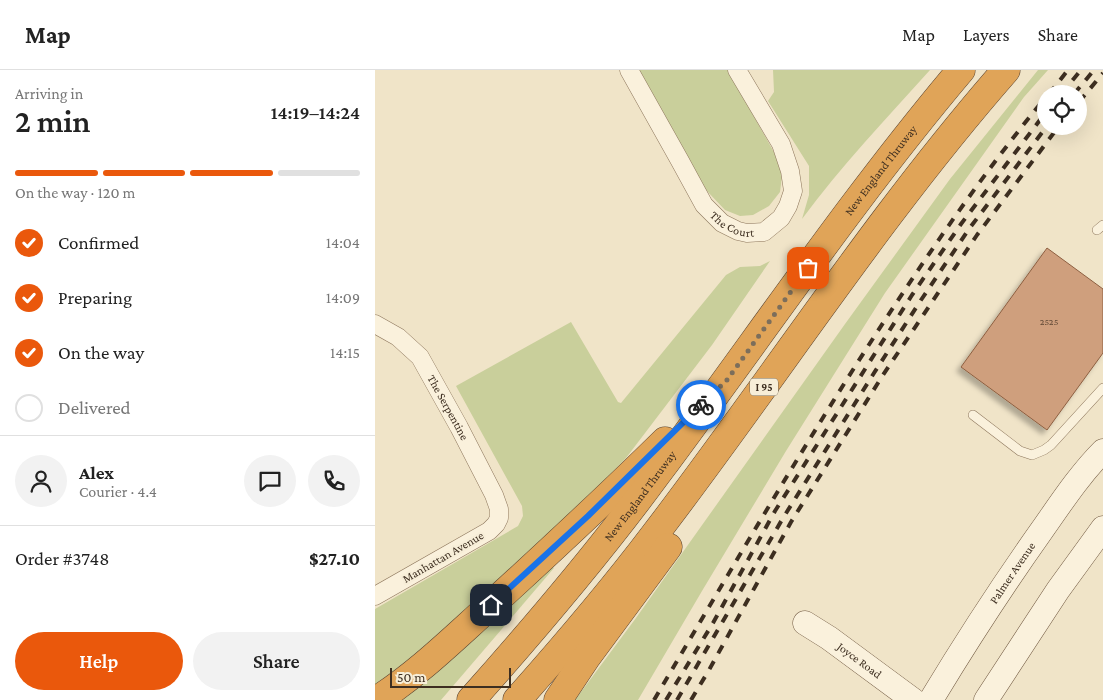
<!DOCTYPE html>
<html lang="en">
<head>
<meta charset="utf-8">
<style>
	body { margin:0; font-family:"Crimson Pro",serif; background:#f2f2f2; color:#222; height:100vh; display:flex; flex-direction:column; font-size:19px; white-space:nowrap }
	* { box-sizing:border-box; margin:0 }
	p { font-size:16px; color:#767676 }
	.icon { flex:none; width:28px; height:28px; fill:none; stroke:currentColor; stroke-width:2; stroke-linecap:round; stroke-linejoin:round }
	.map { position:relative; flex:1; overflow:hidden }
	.drawer { display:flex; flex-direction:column; background:#fff; width:375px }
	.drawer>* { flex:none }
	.fabs { position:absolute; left:662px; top:15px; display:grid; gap:10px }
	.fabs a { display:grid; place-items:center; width:50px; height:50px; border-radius:50%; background:#fff; box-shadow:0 5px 20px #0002; font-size:25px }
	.scale { position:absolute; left:15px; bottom:12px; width:121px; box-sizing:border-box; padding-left:5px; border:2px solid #3d2e20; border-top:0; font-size:14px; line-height:18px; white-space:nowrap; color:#3d2e20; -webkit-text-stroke:4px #f7eed8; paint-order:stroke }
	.pin { position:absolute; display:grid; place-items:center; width:42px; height:42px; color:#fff; margin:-21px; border-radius:10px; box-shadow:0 2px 8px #0006 }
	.courier { position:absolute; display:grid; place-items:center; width:50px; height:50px; margin:-25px; border:4px solid #1a73e8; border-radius:50%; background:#fff; color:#222; box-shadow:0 1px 6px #0007 }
	.summary em { font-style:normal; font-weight:600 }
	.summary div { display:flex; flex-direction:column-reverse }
	.summary { display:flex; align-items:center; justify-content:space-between; height:85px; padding:0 15px }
	h1 { font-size:32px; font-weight:600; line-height:38px }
	.bar { display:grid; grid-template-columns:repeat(4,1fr); gap:8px 5px; align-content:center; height:60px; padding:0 15px }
	.bar i { height:6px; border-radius:4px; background:#e0e0e0 }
	.bar .on { background:#ea580c }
	.bar p { grid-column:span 4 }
	.line { display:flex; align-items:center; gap:12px; padding:0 15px; border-top:1px solid #e0e0e0 }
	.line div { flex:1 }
	.round { display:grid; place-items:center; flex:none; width:52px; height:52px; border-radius:26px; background:#f2f2f2 }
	ol { padding:0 15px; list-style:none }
	li { display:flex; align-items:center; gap:15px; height:55px }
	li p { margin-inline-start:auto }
	li .icon { padding:5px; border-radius:50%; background:#ea580c; color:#fff; stroke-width:4 }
	li:last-child { color:#767676 }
	li i { width:28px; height:28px; border:2px solid #e0e0e0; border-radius:50% }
	.button { display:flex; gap:10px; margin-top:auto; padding:10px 15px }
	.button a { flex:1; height:58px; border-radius:30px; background:#ea580c; color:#fff; font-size:20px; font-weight:600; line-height:58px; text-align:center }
	.button a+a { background:#f2f2f2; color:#222 }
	header { display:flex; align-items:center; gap:30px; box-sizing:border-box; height:70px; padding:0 25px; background:#fff; border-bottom:1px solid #e0e0e0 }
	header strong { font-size:24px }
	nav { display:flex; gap:28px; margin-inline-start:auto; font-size:18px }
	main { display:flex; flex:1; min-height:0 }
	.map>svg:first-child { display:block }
	.green { fill:#c9cf9b }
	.building { fill:#cf9f7d; stroke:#8d5f41; filter:url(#shadow) }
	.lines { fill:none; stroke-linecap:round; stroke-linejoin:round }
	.lane-casing { stroke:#8d765c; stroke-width:10 }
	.street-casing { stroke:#8d765c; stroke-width:19 }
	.secondary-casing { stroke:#6f573f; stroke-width:25 }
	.highway-casing { stroke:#5b4430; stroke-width:29 }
	.lane { stroke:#faf1dc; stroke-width:9 }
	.street { stroke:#faf1dc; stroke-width:18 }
	.secondary { stroke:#faf1dc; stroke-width:24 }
	.highway { stroke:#e0a458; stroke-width:28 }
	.rail { stroke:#3d2e20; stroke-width:4; stroke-dasharray:9 9; stroke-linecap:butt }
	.done { stroke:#7c6e5b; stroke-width:5; stroke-dasharray:0 9 }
	.route { stroke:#1a73e8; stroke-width:6 }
	.labels { text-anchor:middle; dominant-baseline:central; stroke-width:4.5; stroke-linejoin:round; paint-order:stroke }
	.number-label { font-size:10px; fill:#624a37 }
	.shield { fill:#f7eed8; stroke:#756857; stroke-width:1 }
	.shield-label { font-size:11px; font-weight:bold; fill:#3d2e20 }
	.street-label { font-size:12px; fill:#3d2e20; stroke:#f7eed8 }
</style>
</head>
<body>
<header>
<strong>Map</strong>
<nav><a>Map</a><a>Layers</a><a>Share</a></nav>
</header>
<main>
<section class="drawer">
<div class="summary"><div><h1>2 min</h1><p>Arriving in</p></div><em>14:19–14:24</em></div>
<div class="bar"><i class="on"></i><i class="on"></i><i class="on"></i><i></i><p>On the way · 120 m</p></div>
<ol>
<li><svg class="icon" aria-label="check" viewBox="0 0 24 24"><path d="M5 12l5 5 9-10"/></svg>Confirmed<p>14:04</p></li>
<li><svg class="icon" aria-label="check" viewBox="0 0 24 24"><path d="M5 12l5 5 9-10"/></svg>Preparing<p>14:09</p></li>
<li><svg class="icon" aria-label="check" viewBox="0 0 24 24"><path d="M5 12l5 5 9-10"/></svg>On the way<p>14:15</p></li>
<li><i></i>Delivered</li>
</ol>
<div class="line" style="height:90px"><a class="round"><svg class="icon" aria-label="person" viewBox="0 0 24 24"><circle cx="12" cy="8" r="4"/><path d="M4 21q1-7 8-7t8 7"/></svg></a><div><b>Alex</b><p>Courier · 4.4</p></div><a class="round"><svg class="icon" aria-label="chat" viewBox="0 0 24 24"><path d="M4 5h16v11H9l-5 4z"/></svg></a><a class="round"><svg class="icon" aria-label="phone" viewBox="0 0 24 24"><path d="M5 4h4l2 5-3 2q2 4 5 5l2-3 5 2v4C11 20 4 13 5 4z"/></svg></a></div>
<div class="line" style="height:65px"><div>Order #3748</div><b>$27.10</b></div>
<div class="button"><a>Help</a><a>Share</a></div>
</section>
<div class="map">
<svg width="728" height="630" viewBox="0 0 728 630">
	<defs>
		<filter id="shadow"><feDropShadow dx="-4.5" dy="4.5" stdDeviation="2.5" flood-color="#0004"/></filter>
	</defs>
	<rect width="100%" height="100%" fill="#f0e4c8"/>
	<!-- green -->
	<g class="green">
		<polygon points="263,0 353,0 405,93 407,106 405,122 394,136 378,145 365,146 350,140 331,120"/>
		<path d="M398,0H555C511,49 466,96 427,149L434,125V96L393,31L399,22Z"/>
		<polygon points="663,0 673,0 649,27 510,223 411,381 327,521 263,630 200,630 261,548 470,254 575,109"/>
		<polygon points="395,191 337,275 251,388 176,466 62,570 0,617 0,539 143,456 148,446 147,436 81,316 196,252 243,332 246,333 351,205 365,197 385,196"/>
		<polygon points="172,494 179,498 66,630 21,630"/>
	</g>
	<!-- building -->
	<polygon class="building" points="672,178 728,219 728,283 672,360 586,297"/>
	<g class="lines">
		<defs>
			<g id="lane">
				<polyline points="722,160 728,155"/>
				<polyline points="598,345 645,381 657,385 669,380 676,375 728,318"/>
			</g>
			<g id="street">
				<path id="s1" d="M254,0L305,91L329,135L347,153L363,161L372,163L389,162L406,148L413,136L418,121L415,101L406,74L362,0"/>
				<path id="s2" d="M0,254L23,267L45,287L84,357L119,425L124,439V448L121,454L114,461L0,526"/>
			</g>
			<g id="secondary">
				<path id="s3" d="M430,553L454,568L538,630"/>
				<path id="s4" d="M556,630C591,572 628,515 667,460C686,433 705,404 728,381"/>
				<polyline points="611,630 683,520 728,458"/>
			</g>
			<g id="highway">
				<path d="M2,630C44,603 79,568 116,535C175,481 233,427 290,371"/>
				<path id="s5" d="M96,630C161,557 224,483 282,404C383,269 477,129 586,0"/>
				<path d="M142,630C190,576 237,521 280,464C398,310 503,146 631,0"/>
				<polyline points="183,630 211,588 293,477"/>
			</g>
		</defs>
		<!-- lane casing -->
		<use href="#lane" class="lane-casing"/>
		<!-- street casing -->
		<use href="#street" class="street-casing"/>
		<!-- secondary casing -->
		<use href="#secondary" class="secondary-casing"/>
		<!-- highway casing -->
		<use href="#highway" class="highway-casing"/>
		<!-- lane -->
		<use href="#lane" class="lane"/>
		<!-- street -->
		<use href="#street" class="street"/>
		<!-- secondary -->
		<use href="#secondary" class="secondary"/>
		<!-- highway -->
		<use href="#highway" class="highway"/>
		<!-- rail -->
		<g class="rail">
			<polyline points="674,24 693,0"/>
			<polyline points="686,24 706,0"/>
			<polyline points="699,24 719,0"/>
			<polyline points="704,32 728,3"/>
			<path d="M279,630C354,503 428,376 508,253C559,175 612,98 671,27"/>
			<polyline points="291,630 338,553 400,441 537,225 586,154 671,42"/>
			<polyline points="302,630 408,448 499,303 546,230 594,159 672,56"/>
			<polyline points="316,630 334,600 416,452 508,305 602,165 684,56"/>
		</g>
	</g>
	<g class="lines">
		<!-- done -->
		<polyline class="done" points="326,335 352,310 433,198"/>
		<!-- route -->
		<polyline class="route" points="116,535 213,446 326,335"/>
	</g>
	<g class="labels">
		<!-- number labels -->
		<g class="number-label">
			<text x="674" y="251">2525</text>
		</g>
		<!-- shield labels -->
		<rect class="shield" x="375" y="308.5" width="28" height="17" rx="4"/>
		<g class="shield-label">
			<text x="389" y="317">I 95</text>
		</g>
		<!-- street labels -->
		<g class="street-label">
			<text stroke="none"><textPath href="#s5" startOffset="670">New England Thruway</textPath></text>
			<text stroke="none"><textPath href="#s1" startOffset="190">The Court</textPath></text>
			<text stroke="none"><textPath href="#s2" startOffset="114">The Serpentine</textPath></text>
			<text stroke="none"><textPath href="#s5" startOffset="265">New England Thruway</textPath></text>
			<text transform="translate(68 487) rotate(-30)">Manhattan Avenue</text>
			<text stroke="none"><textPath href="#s4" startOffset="151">Palmer Avenue</textPath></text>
			<text stroke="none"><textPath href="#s3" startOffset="66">Joyce Road</textPath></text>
		</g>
	</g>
</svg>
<div class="fabs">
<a><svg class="icon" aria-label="locate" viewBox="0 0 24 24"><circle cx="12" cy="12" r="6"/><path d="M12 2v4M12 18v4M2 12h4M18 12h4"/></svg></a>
</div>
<div class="scale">50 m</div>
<div class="pin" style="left:433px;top:198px;background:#ea580c"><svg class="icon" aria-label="bag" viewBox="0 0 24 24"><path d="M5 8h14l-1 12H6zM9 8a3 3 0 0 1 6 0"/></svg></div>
<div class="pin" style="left:116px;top:535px;background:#1f2937"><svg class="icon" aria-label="home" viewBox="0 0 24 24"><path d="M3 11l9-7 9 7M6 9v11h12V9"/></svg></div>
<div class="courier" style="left:326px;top:335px"><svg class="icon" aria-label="bike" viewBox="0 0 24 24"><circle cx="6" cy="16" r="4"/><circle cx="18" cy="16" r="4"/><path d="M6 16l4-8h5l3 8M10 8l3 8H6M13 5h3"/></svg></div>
</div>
</main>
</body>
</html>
